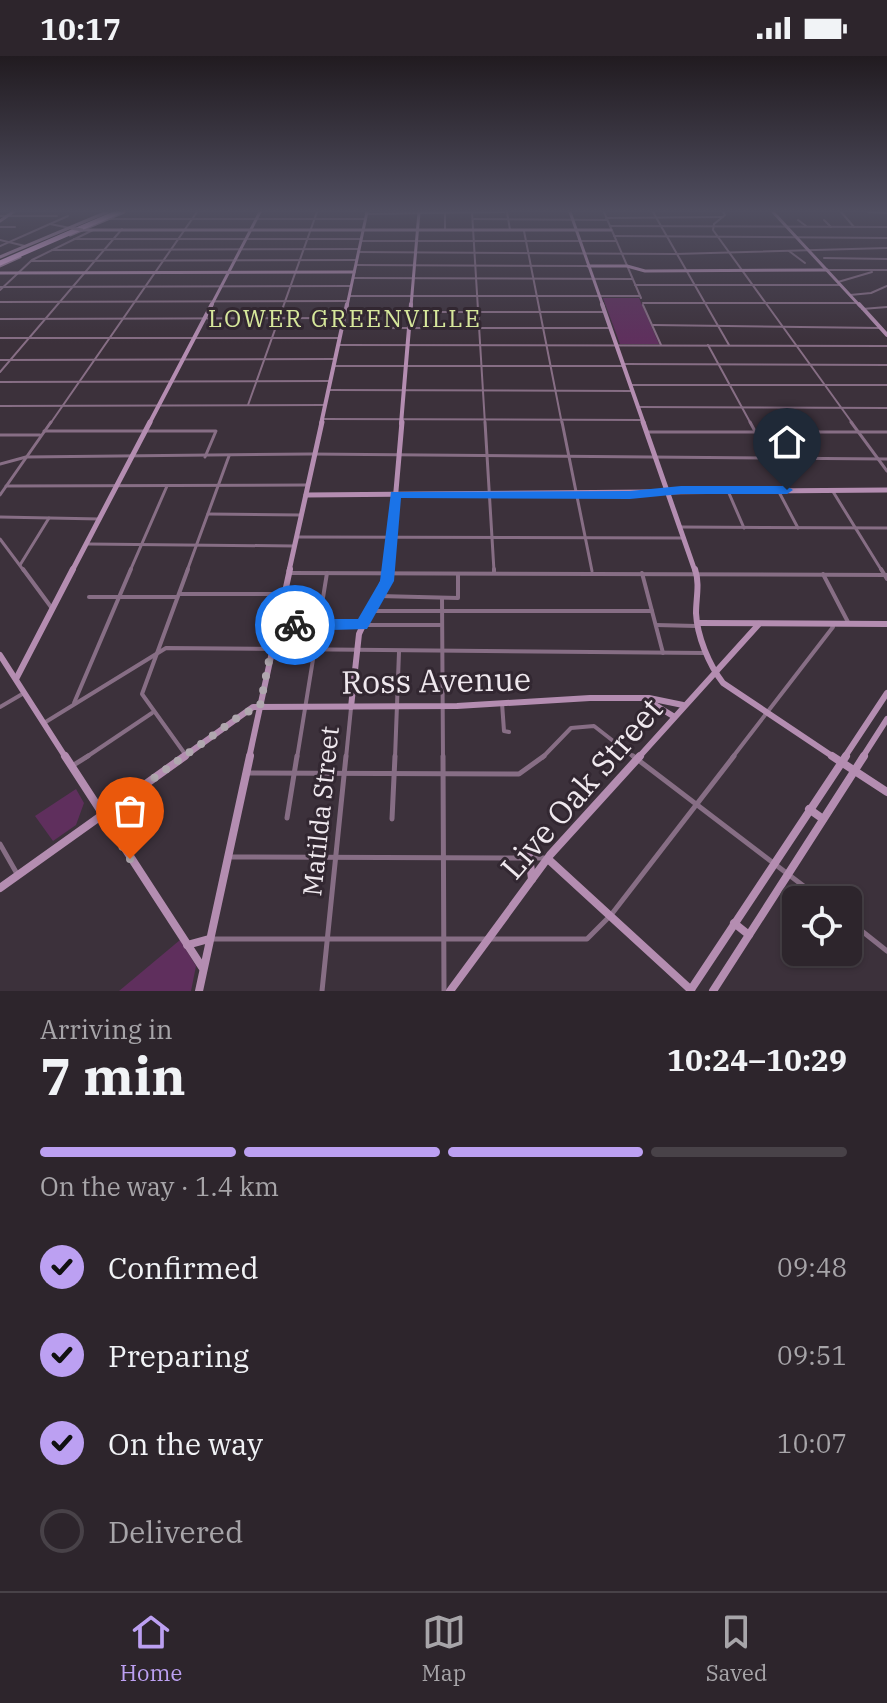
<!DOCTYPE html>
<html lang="en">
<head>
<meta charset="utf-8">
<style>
	body { margin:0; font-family:"IBM Plex Serif",serif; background:#393138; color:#f1f3f6; height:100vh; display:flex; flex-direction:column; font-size:30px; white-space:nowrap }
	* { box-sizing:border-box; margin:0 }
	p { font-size:26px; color:#a7a5a9 }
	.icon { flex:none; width:44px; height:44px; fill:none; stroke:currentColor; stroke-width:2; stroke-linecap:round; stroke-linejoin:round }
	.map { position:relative; height:935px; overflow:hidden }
	.details { display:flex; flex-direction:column; background:#2d252c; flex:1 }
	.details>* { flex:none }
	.tools { position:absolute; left:782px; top:830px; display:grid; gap:16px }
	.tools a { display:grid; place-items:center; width:80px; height:80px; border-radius:12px; background:#2d252c; box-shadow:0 2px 6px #0004,0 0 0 2px #484248; font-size:40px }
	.pin { position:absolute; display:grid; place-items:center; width:68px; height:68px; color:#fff; margin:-82px -34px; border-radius:50% 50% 50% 0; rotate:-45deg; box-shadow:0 0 8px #0007 }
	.pin .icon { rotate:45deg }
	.courier { position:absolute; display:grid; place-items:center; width:80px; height:80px; margin:-40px; border:6px solid #1a73e8; border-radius:50%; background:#fff; color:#222; box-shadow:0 2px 10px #0007 }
	.summary em { font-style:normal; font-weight:700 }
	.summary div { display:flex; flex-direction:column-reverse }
	.summary { display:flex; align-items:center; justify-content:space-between; height:136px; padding:0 40px }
	h1 { font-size:52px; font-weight:700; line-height:60px }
	.bar { display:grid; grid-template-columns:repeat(4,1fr); gap:12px 8px; align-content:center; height:96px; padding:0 40px }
	.bar i { height:10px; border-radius:6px; background:#484248 }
	.bar .active { background:#bca0f2 }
	.bar p { grid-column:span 4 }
	ol { padding:0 40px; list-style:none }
	li { display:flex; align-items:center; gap:24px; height:88px }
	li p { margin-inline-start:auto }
	li .icon { padding:8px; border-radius:50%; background:#bca0f2; color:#111; stroke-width:4 }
	li:last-child { color:#a7a5a9 }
	li i { width:44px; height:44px; border:4px solid #484248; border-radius:50% }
	.status { display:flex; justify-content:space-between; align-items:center; height:56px; padding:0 40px; background:#2d252c; direction:ltr }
	.status svg { height:22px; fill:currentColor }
	.tab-bar { display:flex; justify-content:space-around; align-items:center; height:112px; border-top:2px solid #484248; background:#2d252c; font-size:22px; color:#a7a5a9 }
	.tab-bar a { display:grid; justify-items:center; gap:4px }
	.tab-bar .active { color:#bca0f2 }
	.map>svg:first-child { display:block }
	.green { fill:#5f2f5d }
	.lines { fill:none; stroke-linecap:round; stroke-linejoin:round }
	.street-far3 { stroke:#876e85; stroke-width:2 }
	.street-far2 { stroke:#876e85; stroke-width:3 }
	.street-far1 { stroke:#876e85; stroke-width:4 }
	.street { stroke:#876e85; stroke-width:5 }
	.secondary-far4 { stroke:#b48db1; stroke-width:3 }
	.secondary-far3 { stroke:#b48db1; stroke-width:4 }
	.secondary-far2 { stroke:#b48db1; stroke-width:5 }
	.secondary-far1 { stroke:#b48db1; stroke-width:6 }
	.secondary { stroke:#b48db1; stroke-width:8 }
	.highway { stroke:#f7bbf3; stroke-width:5 }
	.secondary-bridge { stroke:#b48db1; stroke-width:3 }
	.route { fill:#1a73e8 }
	.done { stroke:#b0a8af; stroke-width:8; stroke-dasharray:0 14.4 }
	.labels { text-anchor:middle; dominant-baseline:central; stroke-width:6; stroke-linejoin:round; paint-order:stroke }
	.far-neighbourhood-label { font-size:24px; letter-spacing:2px; fill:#d6e79b; stroke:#322731 }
	.street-label { font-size:26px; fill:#efe8ee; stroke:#322731 }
	.near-street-label { font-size:32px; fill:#efe8ee; stroke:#322731 }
</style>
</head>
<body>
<div class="status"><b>10:17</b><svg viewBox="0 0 49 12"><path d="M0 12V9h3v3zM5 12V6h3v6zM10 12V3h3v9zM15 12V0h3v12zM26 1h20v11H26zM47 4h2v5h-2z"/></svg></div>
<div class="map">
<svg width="887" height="935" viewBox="0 0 887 935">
	<rect width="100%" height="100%" fill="#3c313b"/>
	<!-- green -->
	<g class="green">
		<polygon points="603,242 639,242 659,288 620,288"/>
		<polygon points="76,733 84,747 76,769 53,785 35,760"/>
		<polygon points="180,884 196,910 191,935 119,935"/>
	</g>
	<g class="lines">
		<!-- street-far3 -->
		<g class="street-far3">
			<polyline points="472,156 485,368"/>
			<polyline points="507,156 510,174"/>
			<polyline points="604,156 641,242"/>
			<polyline points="653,156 729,289"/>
			<polyline points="723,156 725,159 714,168 713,174 853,368"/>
			<polyline points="841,156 854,171"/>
			<polyline points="868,156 887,157"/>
			<polyline points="445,157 445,173"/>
			<polyline points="366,158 504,156"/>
			<polyline points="0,160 57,160"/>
			<polyline points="606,162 723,161"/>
			<polyline points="110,163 365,163"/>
			<polyline points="473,163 607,164"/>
			<polyline points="798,164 806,170"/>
			<polyline points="824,164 831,171"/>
			<polyline points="50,168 70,172"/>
			<polyline points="610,170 887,171"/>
			<polyline points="0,171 15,171"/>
			<polyline points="524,175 562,368"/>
			<polyline points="614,180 887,182"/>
			<polyline points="74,183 361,183"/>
			<polyline points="0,184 25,190"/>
			<polyline points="361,185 616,185"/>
			<polyline points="0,190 68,160"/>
			<polyline points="52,194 359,193"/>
			<polyline points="789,195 805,207"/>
			<polyline points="358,196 675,198 887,192"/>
			<polyline points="824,202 887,203"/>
			<polyline points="31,205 357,204"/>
			<polyline points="356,209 588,210"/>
			<polyline points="827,214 887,214"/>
			<polyline points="353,222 632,223"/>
			<polyline points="838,226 872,216"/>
			<polyline points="635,229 839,229"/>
			<polyline points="0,231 351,230"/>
			<polyline points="0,234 32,204 93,174"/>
			<polyline points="850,239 871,237 887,230"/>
			<polyline points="349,240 640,240"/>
			<polyline points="0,246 348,245"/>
			<polyline points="643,247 857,247"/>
			<polyline points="643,249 661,289"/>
			<polyline points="862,253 887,251"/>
			<polyline points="345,256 604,256"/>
			<polyline points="0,263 344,262"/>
			<polyline points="653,269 880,272"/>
			<polyline points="342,272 610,272"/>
			<polyline points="0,282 340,282"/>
			<polyline points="338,289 887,290"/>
			<polyline points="708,289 751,368"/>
			<polyline points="0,304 335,303"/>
			<polyline points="624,308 887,309"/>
			<polyline points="334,310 622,310"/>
			<polyline points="0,316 122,173"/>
			<polyline points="0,326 330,325"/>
			<polyline points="631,329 887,329"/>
			<polyline points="328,334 632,335"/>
			<polyline points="248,349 317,156"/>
			<polyline points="0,350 324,349"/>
			<polyline points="639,351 887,352"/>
			<polyline points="322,363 642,364"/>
			<polyline points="50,368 197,156"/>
		</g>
		<!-- street-far2 -->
		<g class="street-far2">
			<polyline points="485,366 494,515"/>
			<polyline points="562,366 592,515"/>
			<polyline points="750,366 787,434"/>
			<polyline points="851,366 887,415"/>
			<polyline points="44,375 216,375 205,401"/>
			<polyline points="648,376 887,376"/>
			<polyline points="0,379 40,379"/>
			<polyline points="0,408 26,401 310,398 887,403"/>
			<polyline points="6,430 306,429"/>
			<polyline points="832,434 882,515"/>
			<polyline points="728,435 744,472"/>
			<polyline points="779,436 798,472"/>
			<polyline points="0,439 51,366"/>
			<polyline points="208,458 301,459"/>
			<polyline points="0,461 100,463"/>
			<polyline points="680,471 887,472"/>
			<polyline points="296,481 684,482"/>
			<polyline points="0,483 24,515"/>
			<polyline points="88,488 294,490"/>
			<polyline points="20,509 49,462"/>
			<polyline points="130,515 167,430"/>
			<polyline points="187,515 229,400"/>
		</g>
		<!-- street-far1 -->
		<g class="street-far1">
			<polyline points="23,513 51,551"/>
			<polyline points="494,513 494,517"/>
			<polyline points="881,513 887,523"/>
			<polyline points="291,517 887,519"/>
			<polyline points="642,517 663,597"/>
			<polyline points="823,518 849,568"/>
			<polyline points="180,538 283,538"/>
			<polyline points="379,540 458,542 458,518"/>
			<polyline points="89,541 177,541"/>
			<polyline points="442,542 443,702"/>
			<polyline points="370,555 652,555"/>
			<polyline points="280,569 440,569"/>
			<polyline points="656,569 696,570"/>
			<polyline points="74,647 131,513"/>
			<polyline points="502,647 504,675 509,676"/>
			<polyline points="0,651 24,637"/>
			<polyline points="44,667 166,592 705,597"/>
			<polyline points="185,698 142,638 188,513"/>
			<polyline points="85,702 152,657"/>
			<polyline points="297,702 327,517"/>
			<polyline points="346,702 351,652"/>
			<polyline points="395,702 399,596"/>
			<polyline points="542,702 571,672 594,670 635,702"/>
			<polyline points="732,702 833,571 831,568"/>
		</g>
		<!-- street -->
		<g class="street">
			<polyline points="443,700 444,935"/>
			<polyline points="633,700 822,844"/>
			<polyline points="72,710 88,700"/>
			<polyline points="247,717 519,718 544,700"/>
			<polyline points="287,762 297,700"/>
			<polyline points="392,763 395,700"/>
			<polyline points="0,788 16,816"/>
			<polyline points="232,801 544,802"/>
			<polyline points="848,864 887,895"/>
			<polyline points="213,883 587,883 611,859 734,700"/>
			<polyline points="322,935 346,700"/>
		</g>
		<!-- secondary-far4 -->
		<g class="secondary-far4">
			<polyline points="570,156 603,250"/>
			<polyline points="773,156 860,250"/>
			<polyline points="0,165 13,156"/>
			<polyline points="82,174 611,174"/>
			<polyline points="70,179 124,156"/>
			<polyline points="0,201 107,156"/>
			<polyline points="0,210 20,201"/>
			<polyline points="588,210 627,210 645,215 827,214"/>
			<polyline points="0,217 354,216"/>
			<polyline points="211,250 260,156"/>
			<polyline points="347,250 367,156"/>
			<polyline points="411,250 419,156"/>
		</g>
		<!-- secondary-far3 -->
		<g class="secondary-far3">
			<polyline points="602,248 644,368"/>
			<polyline points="859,248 887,279"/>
			<polyline points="149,368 212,248"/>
			<polyline points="321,368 347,248"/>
			<polyline points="401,368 411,248"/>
		</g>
		<!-- secondary-far2 -->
		<g class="secondary-far2">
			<polyline points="643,366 695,515"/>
			<polyline points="306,439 887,434"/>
			<polyline points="72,515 150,366"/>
			<polyline points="289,515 322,366"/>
			<polyline points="389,515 402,366"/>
		</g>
		<!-- secondary-far1 -->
		<g class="secondary-far1">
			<path d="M695,513C700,528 696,542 696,557C697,580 709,609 723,627L835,702"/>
			<polyline points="698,567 887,568"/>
			<polyline points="0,599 66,702"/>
			<polyline points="16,623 73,513"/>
			<polyline points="647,644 673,660"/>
			<polyline points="351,651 359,578 389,513"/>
			<polyline points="182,702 253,651 457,650 590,642 649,642 683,649"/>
			<polyline points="249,702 290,513"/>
			<polyline points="638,702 759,568"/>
			<polyline points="844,702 887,637"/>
			<polyline points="862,702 887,663"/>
		</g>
		<!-- secondary -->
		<g class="secondary">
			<polyline points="65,700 202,911"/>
			<polyline points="832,700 887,736"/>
			<polyline points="809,753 823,763"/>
			<polyline points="529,800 532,823"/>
			<polyline points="548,803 691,934"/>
			<polyline points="0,832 185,700"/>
			<polyline points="734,867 749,879"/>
			<polyline points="187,889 209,883"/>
			<polyline points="199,935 250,700"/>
			<polyline points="450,935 550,799 640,700"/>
			<polyline points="690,935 846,700"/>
			<polyline points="713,935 864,700"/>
		</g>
		<!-- highway -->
		<polyline class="highway" points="0,207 118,156"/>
		<!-- secondary-bridge -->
		<polyline class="secondary-bridge" points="71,172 82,174"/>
	</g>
	<!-- sky -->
	<linearGradient id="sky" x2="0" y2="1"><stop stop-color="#211b20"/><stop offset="0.54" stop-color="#504e60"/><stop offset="1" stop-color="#504e60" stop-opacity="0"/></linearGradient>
	<rect width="887" height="287" fill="url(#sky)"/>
	<!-- route -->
	<polygon class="route" points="681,430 787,430 793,434 787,438 681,438 630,443 401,442 394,525 367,573 295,575 288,569 295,563 358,563 380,525 391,436 630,435"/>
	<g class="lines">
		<!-- done -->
		<polyline class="done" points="130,803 103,759 241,659 260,650 276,569 295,569"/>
	</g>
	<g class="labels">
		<!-- far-neighbourhood labels -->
		<g class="far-neighbourhood-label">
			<text x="345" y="262">LOWER GREENVILLE</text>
		</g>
		<!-- street labels -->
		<g class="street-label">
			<text transform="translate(320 755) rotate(-84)">Matilda Street</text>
		</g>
		<!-- near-street labels -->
		<g class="near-street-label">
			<text transform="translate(436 624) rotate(-1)">Ross Avenue</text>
			<text transform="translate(581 732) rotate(-49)">Live Oak Street</text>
		</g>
	</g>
</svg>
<div class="tools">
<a><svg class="icon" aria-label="locate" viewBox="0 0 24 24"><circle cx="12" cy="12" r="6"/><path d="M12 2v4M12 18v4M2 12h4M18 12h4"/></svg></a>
</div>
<div class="pin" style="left:130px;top:803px;background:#ea580c"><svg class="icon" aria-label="bag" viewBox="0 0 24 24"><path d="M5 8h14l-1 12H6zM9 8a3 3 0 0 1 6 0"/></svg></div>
<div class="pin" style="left:787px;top:434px;background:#1f2937"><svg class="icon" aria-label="home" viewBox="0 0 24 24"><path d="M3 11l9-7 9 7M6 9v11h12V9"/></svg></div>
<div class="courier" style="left:295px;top:569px"><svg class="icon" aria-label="bike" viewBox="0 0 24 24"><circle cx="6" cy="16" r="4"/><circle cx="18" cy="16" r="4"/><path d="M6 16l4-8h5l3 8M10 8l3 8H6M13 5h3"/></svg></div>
</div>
<section class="details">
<div class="summary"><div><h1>7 min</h1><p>Arriving in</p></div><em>10:24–10:29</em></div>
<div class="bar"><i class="active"></i><i class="active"></i><i class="active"></i><i></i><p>On the way · 1.4 km</p></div>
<ol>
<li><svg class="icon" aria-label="check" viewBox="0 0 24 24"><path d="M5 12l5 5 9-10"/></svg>Confirmed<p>09:48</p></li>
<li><svg class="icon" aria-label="check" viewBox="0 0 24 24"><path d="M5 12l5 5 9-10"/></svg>Preparing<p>09:51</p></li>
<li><svg class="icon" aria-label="check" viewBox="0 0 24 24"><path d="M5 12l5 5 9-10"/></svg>On the way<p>10:07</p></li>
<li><i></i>Delivered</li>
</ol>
</section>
<nav class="tab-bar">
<a class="active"><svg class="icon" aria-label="home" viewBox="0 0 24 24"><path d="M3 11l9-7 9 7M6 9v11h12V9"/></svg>Home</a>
<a><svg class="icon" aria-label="map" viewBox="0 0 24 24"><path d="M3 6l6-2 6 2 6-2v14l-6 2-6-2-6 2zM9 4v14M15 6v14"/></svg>Map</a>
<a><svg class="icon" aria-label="saved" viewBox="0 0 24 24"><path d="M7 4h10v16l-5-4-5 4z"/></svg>Saved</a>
</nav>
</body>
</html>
